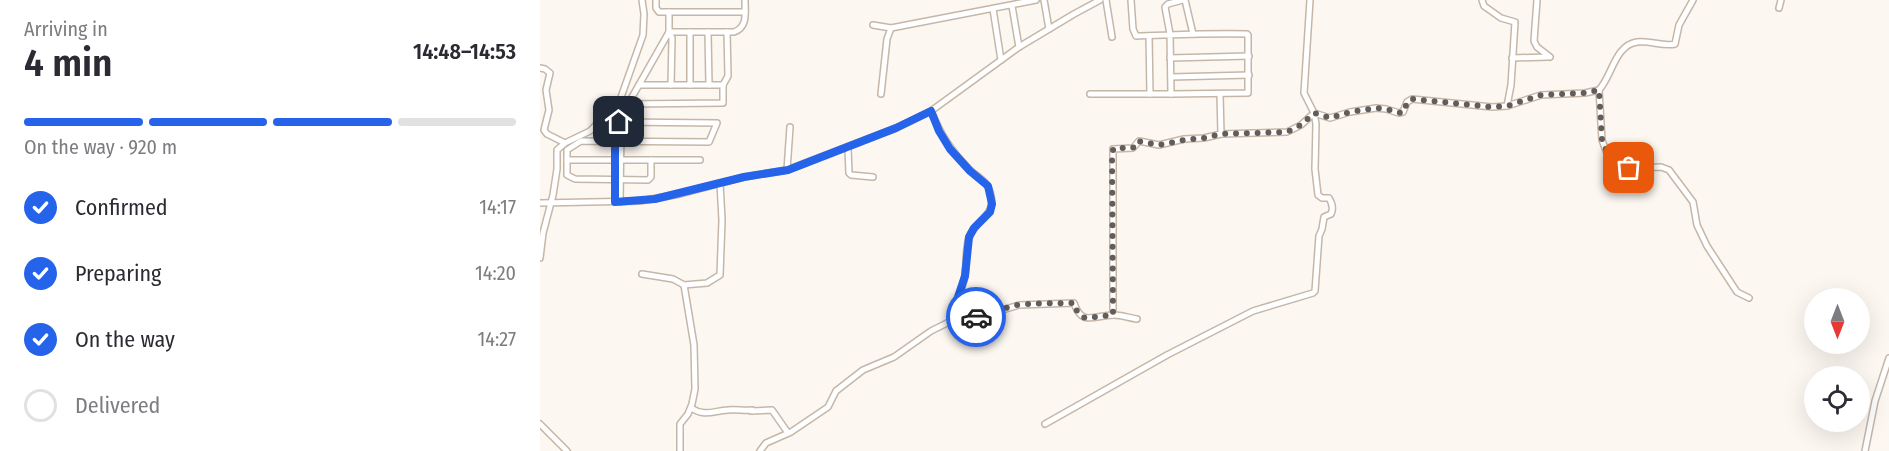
<!DOCTYPE html>
<html lang="en">
<head>
<meta charset="utf-8">
<style>
	body { margin:0; font-family:"Fira Sans Condensed",sans-serif; background:#f2f2f3; color:#2b2b33; height:100vh; display:flex; flex-direction:column; font-size:22px; white-space:nowrap }
	* { box-sizing:border-box; margin:0 }
	p { font-size:20px; color:#7c7c81 }
	.icon { flex:none; width:33px; height:33px; fill:none; stroke:currentColor; stroke-width:2; stroke-linecap:round; stroke-linejoin:round }
	.map { position:relative; flex:1; overflow:hidden }
	.sheet { display:flex; flex-direction:column; background:#fff; width:540px }
	.sheet>* { flex:none }
	.needle { width:39px; rotate:180deg }
	.controls { position:absolute; left:1264px; top:288px; display:grid; gap:12px }
	.controls a { display:grid; place-items:center; width:66px; height:66px; border-radius:50%; background:#fff; box-shadow:0 6px 24px #0002; font-size:30px }
	.pin { position:absolute; display:grid; place-items:center; width:51px; height:51px; color:#fff; margin:-26px; border-radius:12px; box-shadow:0 3px 9px #0006 }
	.courier { position:absolute; display:grid; place-items:center; width:60px; height:60px; margin:-30px; border:4px solid #2563eb; border-radius:50%; background:#fff; color:#222; box-shadow:0 2px 8px #0007 }
	.headline em { font-style:normal; font-weight:600 }
	.headline div { display:flex; flex-direction:column-reverse }
	.headline { display:flex; align-items:center; justify-content:space-between; height:102px; padding:0 24px }
	h1 { font-size:39px; font-weight:600; line-height:45px }
	.bar { display:grid; grid-template-columns:repeat(4,1fr); gap:9px 6px; align-content:center; height:72px; padding:0 24px }
	.bar i { height:8px; border-radius:4px; background:#e1e1e2 }
	.bar .selected { background:#2563eb }
	.bar p { grid-column:span 4 }
	ol { padding:0 24px; list-style:none }
	li { display:flex; align-items:center; gap:18px; height:66px }
	li p { margin-inline-start:auto }
	li .icon { padding:6px; border-radius:50%; background:#2563eb; color:#fff; stroke-width:4 }
	li:last-child { color:#7c7c81 }
	li i { width:33px; height:33px; border:3px solid #e1e1e2; border-radius:50% }
	main { display:flex; flex:1; min-height:0 }
	.map>svg:first-child { display:block }
	.lines { fill:none; stroke-linecap:round; stroke-linejoin:round }
	.minor-casing { stroke:#c5b7a8; stroke-width:8 }
	.minor { stroke:#fff; stroke-width:5 }
	.done { stroke:#625d58; stroke-width:6; stroke-dasharray:0 10.8 }
	.route { stroke:#2563eb; stroke-width:8 }
</style>
</head>
<body>
<main>
<section class="sheet">
<div class="headline"><div><h1>4 min</h1><p>Arriving in</p></div><em>14:48–14:53</em></div>
<div class="bar"><i class="selected"></i><i class="selected"></i><i class="selected"></i><i></i><p>On the way · 920 m</p></div>
<ol>
<li><svg class="icon" aria-label="check" viewBox="0 0 24 24"><path d="M5 12l5 5 9-10"/></svg>Confirmed<p>14:17</p></li>
<li><svg class="icon" aria-label="check" viewBox="0 0 24 24"><path d="M5 12l5 5 9-10"/></svg>Preparing<p>14:20</p></li>
<li><svg class="icon" aria-label="check" viewBox="0 0 24 24"><path d="M5 12l5 5 9-10"/></svg>On the way<p>14:27</p></li>
<li><i></i>Delivered</li>
</ol>
</section>
<div class="map">
<svg width="1349" height="451" viewBox="0 0 1349 451">
	<rect width="100%" height="100%" fill="#fdf7f1"/>
	<g class="lines">
		<defs>
			<g id="minor">
				<polyline points="116,0 116,8 119,12 205,12"/>
				<polyline points="504,0 509,29"/>
				<polyline points="566,0 572,37"/>
				<path d="M591,0L593,29L596,36C633,35 670,33 707,34L708,35V93L631,94L630,34L625,7L628,4L643,0"/>
				<polyline points="645,0 653,34"/>
				<polyline points="942,0 944,6 961,18 975,22 971,85 967,106"/>
				<polyline points="997,0 994,41 997,47 1010,57"/>
				<polyline points="472,6 479,47"/>
				<polyline points="1239,8 1241,0"/>
				<polyline points="453,9 461,60"/>
				<polyline points="129,12 129,32 132,38 131,85"/>
				<polyline points="333,25 351,28"/>
				<path d="M129,32H194C208,27 205,13 205,0"/>
				<polyline points="150,32 150,85"/>
				<polyline points="168,32 169,85"/>
				<polyline points="609,36 610,94"/>
				<polyline points="630,58 709,56"/>
				<polyline points="972,58 1008,57"/>
				<polyline points="0,68 5,69 10,73 6,90 9,110 4,130 7,134 25,143"/>
				<polyline points="631,77 709,75"/>
				<polyline points="99,85 183,85"/>
				<polyline points="1059,90 1062,140 1066,151 1075,161 1089,168 1121,167 1129,170 1153,202 1157,225 1167,246 1197,292 1209,298"/>
				<polyline points="341,94 347,39 351,28 496,0"/>
				<polyline points="550,94 631,94"/>
				<polyline points="680,94 681,134"/>
				<polyline points="89,104 183,103 183,85 188,76 187,32"/>
				<path d="M774,113L790,118L810,112L836,108L846,109L859,113L863,112L867,102L872,99L952,107L967,106L1001,95L1045,93L1059,90C1072,76 1075,45 1097,42C1110,40 1123,47 1135,44L1139,25L1153,0"/>
				<polyline points="79,122 177,123 169,142 41,141 27,150 27,175 35,179 108,180 111,177 111,160"/>
				<polyline points="79,122 81,127 80,202"/>
				<polyline points="308,148 309,173 311,175 333,177"/>
				<polyline points="27,160 75,160"/>
				<polyline points="81,160 160,160"/>
				<polyline points="247,170 250,127"/>
				<polyline points="75,202 75,127 129,32"/>
				<polyline points="0,203 100,201 140,194 204,177 247,170 356,128 391,111 479,47 534,14 560,0"/>
				<polyline points="0,258 3,233 13,195 17,169 17,150 25,143 50,131 80,100 103,35 104,14 102,0"/>
				<polyline points="102,274 133,279 144,285 154,345 155,389 152,404 148,414 140,424 140,451"/>
				<polyline points="144,285 167,283 180,275 182,220 180,183"/>
				<polyline points="573,315 573,149 593,148 599,141 619,145 644,139 664,138 681,134 747,132 761,125 774,113"/>
				<path d="M417,320L442,316L479,305L534,303C542,327 554,315 574,315C581,315 590,318 597,319"/>
				<path d="M151,408C165,417 173,411 188,410C196,409 205,411 212,410"/>
				<polyline points="211,411 232,410 248,433"/>
				<polyline points="0,424 27,451"/>
				<path d="M505,424L627,355L713,311L773,293L775,291L779,236L782,229L784,217L791,214C794,208 792,203 789,198H782L778,195L775,169L776,124L774,113L764,93L770,0"/>
				<path d="M220,451L226,443L251,432L288,407L296,391L323,370L354,357L391,331L407,323L417,320C414,298 422,294 425,275C427,263 425,250 429,238C436,217 461,216 448,187C446,180 433,174 428,168C410,149 401,135 391,111"/>
				<polyline points="1325,451 1335,401 1349,358"/>
			</g>
		</defs>
		<!-- minor casing -->
		<use href="#minor" class="minor-casing"/>
		<!-- minor -->
		<use href="#minor" class="minor"/>
	</g>
	<g class="lines">
		<!-- done -->
		<path class="done" d="M436,317C449,316 459,310 472,306C490,302 515,304 534,303L538,314L545,318L573,315L572,152L574,148H593L597,141L619,145L644,140L664,138L681,134L747,132L761,125L774,113L790,118L810,112L836,108L846,109L859,113L864,112L867,102L872,99L952,107L967,106L1001,95L1045,93L1059,90L1062,140C1066,154 1076,163 1089,168"/>
		<!-- route -->
		<polyline class="route" points="79,122 75,127 75,202 115,199 204,177 248,170 356,128 391,111 399,131 410,149 430,171 448,186 452,204 450,212 434,228 429,237 425,276 416,303 417,320 436,317"/>
	</g>
</svg>
<div class="controls">
<a><svg class="needle" viewBox="-14 -14 28 28"><path d="M0-13l5 13h-10z" fill="#e53935"/><path d="M0 13l5-13h-10z" fill="#7c7c81"/></svg></a>
<a><svg class="icon" aria-label="locate" viewBox="0 0 24 24"><circle cx="12" cy="12" r="6"/><path d="M12 2v4M12 18v4M2 12h4M18 12h4"/></svg></a>
</div>
<div class="pin" style="left:1089px;top:168px;background:#ea580c"><svg class="icon" aria-label="bag" viewBox="0 0 24 24"><path d="M5 8h14l-1 12H6zM9 8a3 3 0 0 1 6 0"/></svg></div>
<div class="pin" style="left:79px;top:122px;background:#1f2937"><svg class="icon" aria-label="home" viewBox="0 0 24 24"><path d="M3 11l9-7 9 7M6 9v11h12V9"/></svg></div>
<div class="courier" style="left:436px;top:317px"><svg class="icon" aria-label="car" viewBox="0 0 24 24"><path d="M5 17H2v-5l4-1 3-4h7l3 4 3 1v5h-3M9 17h6M6 11h13"/><circle cx="7" cy="17" r="2"/><circle cx="17" cy="17" r="2"/></svg></div>
</div>
</main>
</body>
</html>
